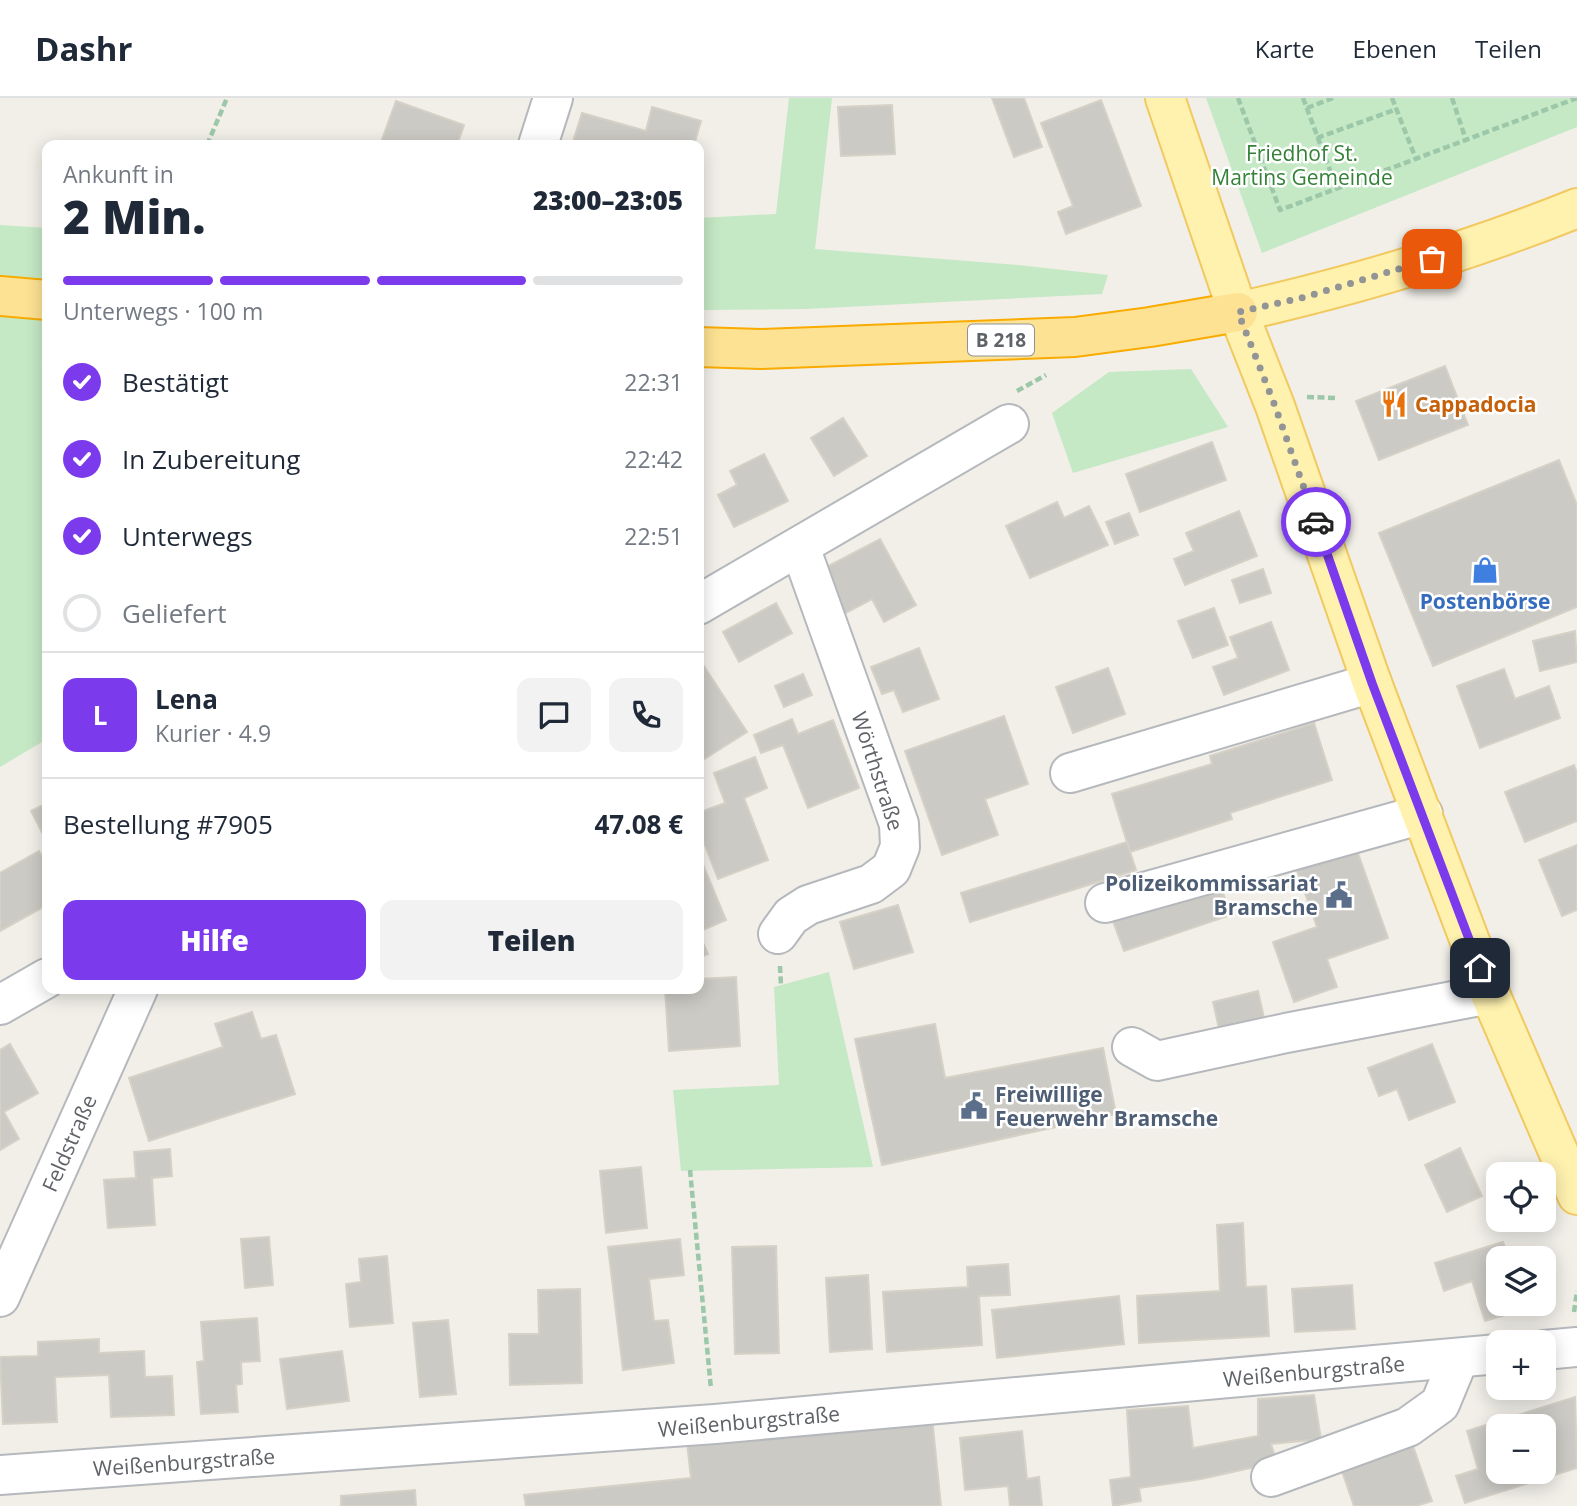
<!DOCTYPE html>
<html lang="de">
<head>
<meta charset="utf-8">
<style>
	body { margin:0; font-family:"Open Sans",sans-serif; background:#f2f2f3; color:#1f2937; height:100vh; display:flex; flex-direction:column; font-size:26px; white-space:nowrap }
	* { box-sizing:border-box; margin:0 }
	p { font-size:23px; color:#747a83 }
	.icon { flex:none; width:38px; height:38px; fill:none; stroke:currentColor; stroke-width:2; stroke-linecap:round; stroke-linejoin:round }
	.map { position:relative; flex:1; overflow:hidden }
	.drawer { position:absolute; left:42px; top:42px; width:662px; height:854px; display:flex; flex-direction:column; background:#fff; border-radius:14px; box-shadow:0 4px 18px #0003 }
	.drawer>* { flex:none }
	.fabs { position:absolute; left:1486px; top:1064px; display:grid; gap:14px }
	.fabs a { display:grid; place-items:center; width:70px; height:70px; border-radius:14px; background:#fff; box-shadow:0 4px 18px #0003; font-size:35px }
	.pin { position:absolute; display:grid; place-items:center; width:60px; height:60px; color:#fff; margin:-30px; border-radius:14px; box-shadow:0 4px 10px #0006 }
	.courier { position:absolute; display:grid; place-items:center; width:70px; height:70px; margin:-35px; border:5px solid #7c3aed; border-radius:50%; background:#fff; color:#222; box-shadow:0 2px 9px #0007 }
	.overview em { font-style:normal; font-weight:800 }
	.overview div { display:flex; flex-direction:column-reverse }
	.overview { display:flex; align-items:center; justify-content:space-between; height:119px; padding:0 21px }
	h1 { font-size:46px; font-weight:800; line-height:52px }
	.bar { display:grid; grid-template-columns:repeat(4,1fr); gap:10px 7px; align-content:center; height:84px; padding:0 21px }
	.bar i { height:9px; border-radius:5px; background:#e0e1e3 }
	.bar .on { background:#7c3aed }
	.bar p { grid-column:span 4 }
	.line { display:flex; align-items:center; gap:18px; padding:0 21px; border-top:2px solid #e0e1e3 }
	.line div { flex:1 }
	.round { display:grid; place-items:center; flex:none; width:74px; height:74px; border-radius:14px; background:#f2f2f3 }
	ol { padding:0 21px; list-style:none }
	li { display:flex; align-items:center; gap:21px; height:77px }
	li p { margin-inline-start:auto }
	li .icon { padding:7px; border-radius:50%; background:#7c3aed; color:#fff; stroke-width:4 }
	li:last-child { color:#747a83 }
	li i { width:38px; height:38px; border:4px solid #e0e1e3; border-radius:50% }
	.action { display:flex; gap:14px; margin-top:auto; padding:14px 21px }
	.action a { flex:1; height:80px; border-radius:14px; background:#7c3aed; color:#fff; font-size:28px; font-weight:800; line-height:80px; text-align:center }
	.action a+a { background:#f2f2f3; color:#1f2937 }
	header { display:flex; align-items:center; gap:42px; box-sizing:border-box; height:98px; padding:0 35px; background:#fff; border-bottom:2px solid #e0e1e3 }
	header strong { font-size:33px }
	nav { display:flex; gap:38px; margin-inline-start:auto; font-size:24px }
	.map>svg:first-child { display:block }
	.green { fill:#c5e8c5 }
	.building { fill:#cccac5; stroke:#d6d1c6; stroke-width:2; fill-rule:evenodd }
	.lines { fill:none; stroke-linecap:round; stroke-linejoin:round }
	.minor-casing { stroke:#b5b8bc; stroke-width:42 }
	.major-casing { stroke:#f2c960; stroke-width:42 }
	.highway-casing { stroke:#f9ab00; stroke-width:42 }
	.path { stroke:#9cc7a9; stroke-width:4.5; stroke-dasharray:7 3.5; stroke-linecap:butt }
	.minor { stroke:#fff; stroke-width:38 }
	.major { stroke:#fff2af; stroke-width:38 }
	.highway { stroke:#fde293; stroke-width:38 }
	.done { stroke:#929495; stroke-width:7; stroke-dasharray:0 12.6 }
	.route { stroke:#7c3aed; stroke-width:9 }
	.labels { text-anchor:middle; dominant-baseline:central; stroke-width:5; stroke-linejoin:round; paint-order:stroke }
	.shield { fill:#fff; stroke:#8f9295; stroke-width:2 }
	.shield-label { font-size:19px; font-weight:bold; fill:#5f6368 }
	.park-label { font-size:21px; fill:#348238; stroke:#fff }
	.food-label { font-size:21px; font-weight:bold; fill:#c56008; stroke:#fff; text-anchor:start }
	.shop-label { font-size:21px; font-weight:bold; fill:#366cbe; stroke:#fff }
	.street-label { font-size:21px; fill:#5f6368; stroke:#fff }
	.service-label { font-size:21px; font-weight:bold; fill:#4e5e75; stroke:#fff; text-anchor:end }
</style>
</head>
<body>
<header>
<strong>Dashr</strong>
<nav><a>Karte</a><a>Ebenen</a><a>Teilen</a></nav>
</header>
<div class="map">
<svg width="1577" height="1408" viewBox="0 0 1577 1408">
	<rect width="100%" height="100%" fill="#f1efe8"/>
	<!-- green -->
	<g class="green">
		<polygon points="789,0 832,0 815,151 1018,167 1108,177 1102,196 806,211 698,212 698,120 776,116"/>
		<polygon points="1206,0 1577,0 1577,29 1262,155"/>
		<polygon points="0,127 47,130 47,266 40,266 47,267 47,641 0,669"/>
		<polygon points="1191,271 1228,329 1073,375 1052,315 1109,274"/>
		<polygon points="829,874 873,1069 681,1073 673,992 779,987 774,889"/>
	</g>
	<!-- building -->
	<g class="building">
		<polygon points="992,0 1024,0 1042,49 1014,59"/>
		<polygon points="1101,2 1141,108 1066,136 1058,114 1073,108 1041,25"/>
		<polygon points="396,3 464,27 457,47 380,47"/>
		<polygon points="892,7 895,56 841,58 838,9"/>
		<polygon points="652,9 701,23 694,47 572,47 582,15 646,33"/>
		<polygon points="1445,268 1468,327 1379,362 1356,303"/>
		<polygon points="843,320 867,358 834,378 811,340"/>
		<polygon points="1212,344 1226,382 1140,414 1126,376"/>
		<polygon points="764,356 788,403 734,429 718,397 737,387 730,373"/>
		<polygon points="1559,362 1577,407 1577,509 1433,568 1379,435"/>
		<polygon points="1057,404 1064,420 1089,408 1108,447 1030,480 1006,428"/>
		<polygon points="1239,413 1257,458 1185,487 1174,461 1194,453 1186,435"/>
		<polygon points="1129,415 1138,437 1115,446 1106,424"/>
		<polygon points="880,441 916,507 884,524 872,501 844,516 821,472"/>
		<polygon points="1263,471 1271,495 1240,505 1232,482"/>
		<polygon points="776,505 792,535 739,564 723,534"/>
		<polygon points="1214,510 1228,547 1193,560 1178,523"/>
		<polygon points="1271,524 1289,572 1224,597 1213,569 1238,560 1230,539"/>
		<polygon points="1575,533 1577,564 1540,573 1533,543"/>
		<polygon points="919,550 939,601 903,614 894,592 882,596 871,569"/>
		<polygon points="698,559 747,634 698,665"/>
		<polygon points="1108,570 1125,616 1073,635 1056,589"/>
		<polygon points="1504,571 1515,601 1549,588 1560,620 1480,650 1457,588"/>
		<polygon points="803,576 812,597 784,609 775,588"/>
		<polygon points="1004,618 1028,686 985,701 998,737 942,757 905,653"/>
		<polygon points="792,621 798,636 833,622 859,690 808,710 783,647 761,655 754,637"/>
		<polygon points="1314,625 1332,682 1230,715 1232,721 1130,754 1112,696 1212,666 1210,658"/>
		<polygon points="755,659 767,690 744,700 768,762 718,781 698,729 698,715 725,705 714,675"/>
		<polygon points="1574,667 1577,675 1577,723 1525,744 1505,694"/>
		<polygon points="47,705 47,744 31,713"/>
		<polygon points="1127,744 1136,772 970,824 961,795"/>
		<polygon points="1354,744 1388,840 1327,861 1337,889 1294,904 1273,844 1317,829 1294,764"/>
		<polygon points="1577,747 1577,812 1562,818 1539,762"/>
		<polygon points="39,753 47,767 47,807 0,833 0,775"/>
		<polygon points="698,755 726,822 698,834 708,856 698,860"/>
		<polygon points="1220,787 1231,817 1124,853 1113,823"/>
		<polygon points="898,807 913,854 854,871 840,824"/>
		<polygon points="736,879 740,948 669,953 665,891 698,891 698,881"/>
		<polygon points="1258,893 1265,924 1220,935 1213,904"/>
		<polygon points="252,914 261,941 276,937 295,996 149,1043 129,980 223,949 215,926"/>
		<polygon points="935,926 945,980 1103,950 1116,1016 882,1067 855,941"/>
		<polygon points="10,946 38,995 4,1014 19,1041 0,1052 0,952"/>
		<polygon points="1432,946 1455,1004 1409,1022 1397,991 1379,998 1368,970"/>
		<polygon points="1460,1050 1482,1098 1447,1114 1425,1067"/>
		<polygon points="170,1051 172,1078 152,1080 155,1127 108,1130 104,1082 136,1080 134,1054"/>
		<polygon points="641,1069 647,1130 606,1135 600,1073"/>
		<polygon points="1243,1125 1246,1189 1266,1188 1269,1238 1139,1245 1137,1198 1220,1193 1217,1127"/>
		<polygon points="269,1139 273,1187 245,1190 241,1141"/>
		<polygon points="680,1141 684,1177 649,1181 654,1223 668,1222 674,1265 623,1272 608,1149"/>
		<polygon points="1503,1144 1509,1160 1498,1160 1498,1206 1523,1206 1525,1211 1485,1223 1472,1183 1444,1193 1435,1165"/>
		<polygon points="776,1148 779,1255 735,1256 732,1149"/>
		<polygon points="387,1158 393,1225 350,1229 346,1186 361,1184 359,1161"/>
		<polygon points="1008,1166 1010,1197 979,1198 982,1247 887,1254 883,1194 968,1189 967,1169"/>
		<polygon points="868,1177 872,1251 830,1254 826,1180"/>
		<polygon points="1352,1187 1355,1231 1295,1234 1292,1191"/>
		<polygon points="580,1191 582,1285 510,1287 509,1236 539,1236 538,1192"/>
		<polygon points="1119,1198 1124,1246 997,1260 992,1212"/>
		<polygon points="257,1220 260,1263 241,1264 242,1286 236,1287 238,1314 201,1316 197,1264 204,1263 201,1224"/>
		<polygon points="448,1222 456,1296 420,1299 413,1225"/>
		<polygon points="99,1241 99,1255 144,1253 145,1279 172,1278 174,1317 111,1319 109,1277 55,1279 57,1324 3,1326 0,1259 38,1258 38,1244"/>
		<polygon points="342,1253 349,1303 287,1311 280,1261"/>
		<polygon points="1314,1297 1321,1341 1271,1346 1277,1364 1201,1381 1139,1390 1141,1403 1113,1408 1110,1382 1131,1379 1127,1312 1188,1308 1193,1350 1258,1338 1258,1301"/>
		<path d="M1575,1299L1577,1370L1465,1405L1456,1378L1478,1371L1467,1333ZM1498,1328H1544V1374H1498Z"/>
		<polygon points="932,1319 941,1408 526,1408 524,1397 691,1380 687,1345"/>
		<polygon points="1022,1333 1027,1381 1039,1379 1042,1408 1010,1408 1008,1388 965,1392 960,1340"/>
		<polygon points="1413,1348 1432,1403 1416,1408 1354,1408 1342,1373"/>
		<polygon points="415,1392 416,1408 341,1408 341,1398"/>
	</g>
	<g class="lines">
		<defs>
			<g id="minor">
				<polyline points="538,47 553,0"/>
				<polyline points="698,507 1009,326"/>
				<polyline points="1070,675 1372,585"/>
				<polyline points="1105,805 1423,716"/>
				<polyline points="778,836 791,818 808,807 871,786 891,771 900,749 899,726 800,449"/>
				<polyline points="0,907 47,880"/>
				<polyline points="1132,949 1157,963 1286,935 1490,896"/>
				<polyline points="0,1199 138,891"/>
				<polyline points="1544,1252 1577,1249"/>
				<polyline points="0,1377 715,1326 1498,1256"/>
				<polyline points="1271,1379 1408,1329 1440,1306 1459,1260"/>
			</g>
			<g id="major">
				<polyline points="1165,0 1238,214 1275,308 1372,585 1490,896 1577,1097"/>
				<path d="M1238,214C1353,188 1468,154 1577,110"/>
			</g>
			<g id="highway">
				<polyline points="0,198 47,202"/>
				<polyline points="698,249 761,251 1075,239 1150,229 1238,214"/>
			</g>
		</defs>
		<!-- minor casing -->
		<use href="#minor" class="minor-casing"/>
		<!-- major casing -->
		<use href="#major" class="major-casing"/>
		<!-- highway casing -->
		<use href="#highway" class="highway-casing"/>
		<!-- path -->
		<g class="path">
			<polyline points="1238,0 1280,112 1577,0"/>
			<polyline points="1303,0 1337,91"/>
			<polyline points="1392,0 1416,61"/>
			<polyline points="1452,0 1466,42"/>
			<polyline points="1307,10 1333,0"/>
			<polyline points="1317,40 1397,11"/>
			<polyline points="207,47 227,0"/>
			<polyline points="1017,293 1046,277"/>
			<polyline points="1307,299 1337,300"/>
			<polyline points="780,868 781,888"/>
			<polyline points="690,1072 711,1291"/>
			<polyline points="1574,1214 1577,1193"/>
		</g>
		<!-- minor -->
		<use href="#minor" class="minor"/>
		<!-- major -->
		<use href="#major" class="major"/>
		<!-- highway -->
		<use href="#highway" class="highway"/>
	</g>
	<g class="lines">
		<!-- done -->
		<polyline class="done" points="1316,424 1275,308 1238,214 1305,199 1432,161"/>
		<!-- route -->
		<polyline class="route" points="1316,424 1372,585 1480,870"/>
	</g>
	<!-- icons -->
	<defs>
		<symbol id="restaurant-bare" viewBox="-9 -9 18 18"><path d="M-5-6h1v4h1v-4h1v4h1v-4h1v5L-1.5 .5V6h-2V.5L-5-1ZM5-6V6H3V1.5H1.5Q1.5-4 5-6Z" fill="#e8710a" stroke="#fff" stroke-width="2.5" paint-order="stroke"/></symbol>
		<symbol id="shop-bare" viewBox="-9 -9 18 18"><path d="M-5-2.5h2.3a2.7 3.5 0 0 1 5.4 0H5L5.5 6h-11ZM-1.5-2.5h3a1.5 2.3 0 0 0-3 0Z" fill="#3f7fe0" stroke="#fff" stroke-width="2.5" paint-order="stroke"/></symbol>
		<symbol id="civic-bare" viewBox="-9 -9 18 18"><path d="M-.6-6.5H3V-4.5H.6V-3L4-1V1h2V6H-6V1h2V-1L-.6-3ZM-1.2 2.5V6h2.4V2.5Z" fill="#5c6f8a" stroke="#fff" stroke-width="2.5" paint-order="stroke"/></symbol>
	</defs>
	<g fill-rule="evenodd">
		<use href="#restaurant-bare" x="1375" y="287" width="38" height="38"/>
		<use href="#shop-bare" x="1466" y="453" width="38" height="38"/>
		<use href="#civic-bare" x="1320" y="778" width="38" height="38"/>
		<use href="#civic-bare" x="955" y="989" width="38" height="38"/>
	</g>
	<g class="labels">
		<!-- shield labels -->
		<rect class="shield" x="968" y="226.5" width="66" height="31" rx="5"/>
		<g class="shield-label">
			<text x="1001" y="242">B 218</text>
		</g>
		<!-- park labels -->
		<g class="park-label">
			<text x="1302" y="55">Friedhof St.<tspan x="1302" dy="24">Martins Gemeinde</tspan></text>
		</g>
		<!-- food labels -->
		<g class="food-label">
			<text x="1415" y="306">Cappadocia</text>
		</g>
		<!-- shop labels -->
		<g class="shop-label">
			<text x="1485" y="503">Postenbörse</text>
		</g>
		<!-- street labels -->
		<g class="street-label">
			<text transform="translate(878 673) rotate(72)">Wörthstraße</text>
			<text transform="translate(69 1045) rotate(-66)">Feldstraße</text>
			<text transform="translate(1314 1273) rotate(-5)">Weißenburgstraße</text>
			<text transform="translate(749 1323) rotate(-5)">Weißenburgstraße</text>
			<text transform="translate(184 1364) rotate(-4)">Weißenburgstraße</text>
		</g>
		<!-- service labels -->
		<g class="service-label">
			<text x="1318" y="785">Polizeikommissariat<tspan x="1318" dy="24">Bramsche</tspan></text>
			<text x="995" y="996" text-anchor="start">Freiwillige<tspan x="995" dy="24">Feuerwehr Bramsche</tspan></text>
		</g>
	</g>
</svg>
<div class="fabs">
<a><svg class="icon" aria-label="locate" viewBox="0 0 24 24"><circle cx="12" cy="12" r="6"/><path d="M12 2v4M12 18v4M2 12h4M18 12h4"/></svg></a>
<a><svg class="icon" aria-label="layers" viewBox="0 0 24 24"><path d="M12 4l9 5-9 5-9-5zM3 14l9 5 9-5"/></svg></a>
<a>+</a>
<a>−</a>
</div>
<div class="pin" style="left:1432px;top:161px;background:#ea580c"><svg class="icon" aria-label="bag" viewBox="0 0 24 24"><path d="M5 8h14l-1 12H6zM9 8a3 3 0 0 1 6 0"/></svg></div>
<div class="pin" style="left:1480px;top:870px;background:#1f2937"><svg class="icon" aria-label="home" viewBox="0 0 24 24"><path d="M3 11l9-7 9 7M6 9v11h12V9"/></svg></div>
<div class="courier" style="left:1316px;top:424px"><svg class="icon" aria-label="car" viewBox="0 0 24 24"><path d="M5 17H2v-5l4-1 3-4h7l3 4 3 1v5h-3M9 17h6M6 11h13"/><circle cx="7" cy="17" r="2"/><circle cx="17" cy="17" r="2"/></svg></div>
<section class="drawer">
<div class="overview"><div><h1>2 Min.</h1><p>Ankunft in</p></div><em>23:00–23:05</em></div>
<div class="bar"><i class="on"></i><i class="on"></i><i class="on"></i><i></i><p>Unterwegs · 100 m</p></div>
<ol>
<li><svg class="icon" aria-label="check" viewBox="0 0 24 24"><path d="M5 12l5 5 9-10"/></svg>Bestätigt<p>22:31</p></li>
<li><svg class="icon" aria-label="check" viewBox="0 0 24 24"><path d="M5 12l5 5 9-10"/></svg>In Zubereitung<p>22:42</p></li>
<li><svg class="icon" aria-label="check" viewBox="0 0 24 24"><path d="M5 12l5 5 9-10"/></svg>Unterwegs<p>22:51</p></li>
<li><i></i>Geliefert</li>
</ol>
<div class="line" style="height:126px"><b class="round" style="background:#7c3aed;color:#fff">L</b><div><b>Lena</b><p>Kurier · 4.9</p></div><a class="round"><svg class="icon" aria-label="chat" viewBox="0 0 24 24"><path d="M4 5h16v11H9l-5 4z"/></svg></a><a class="round"><svg class="icon" aria-label="phone" viewBox="0 0 24 24"><path d="M5 4h4l2 5-3 2q2 4 5 5l2-3 5 2v4C11 20 4 13 5 4z"/></svg></a></div>
<div class="line" style="height:91px"><div>Bestellung #7905</div><b>47.08 €</b></div>
<div class="action"><a>Hilfe</a><a>Teilen</a></div>
</section>
</div>
</body>
</html>
